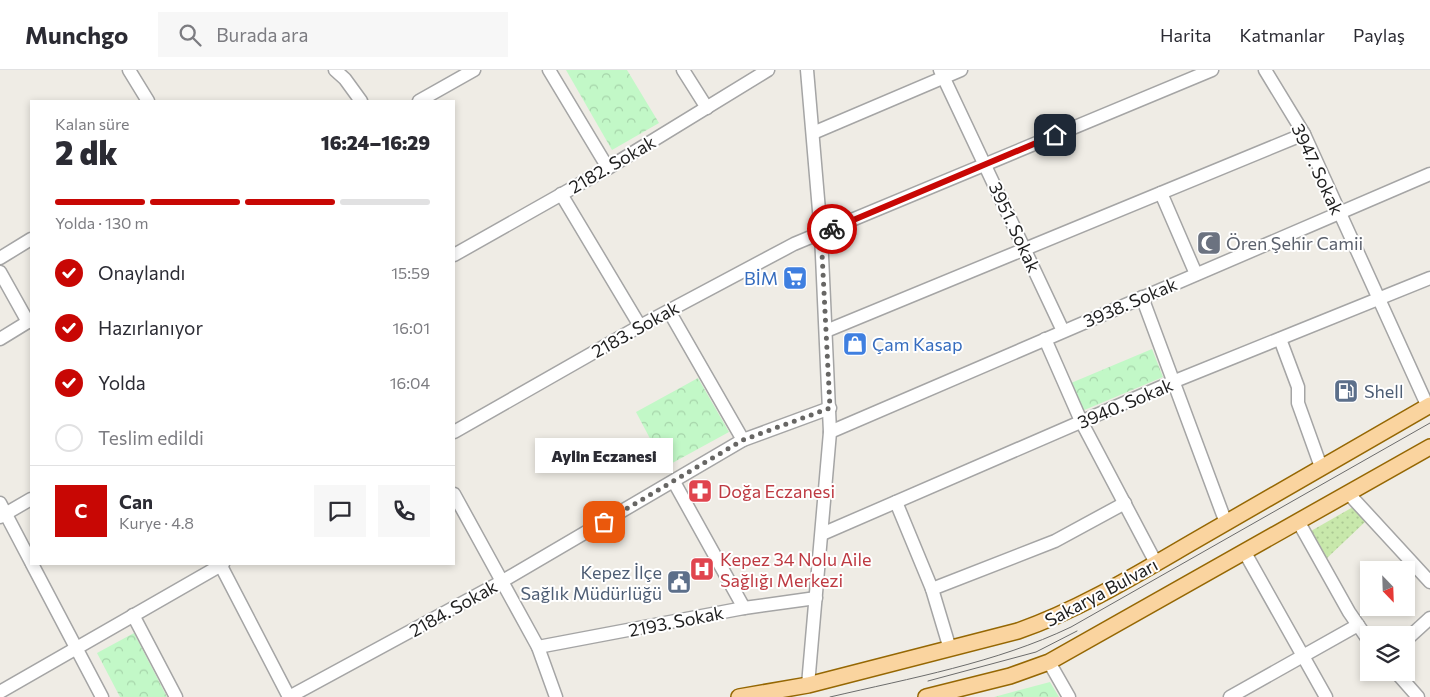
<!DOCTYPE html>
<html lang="tr">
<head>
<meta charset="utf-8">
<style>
	body { margin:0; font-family:Commissioner,sans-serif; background:#f7f7f7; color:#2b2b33; height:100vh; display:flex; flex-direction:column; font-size:19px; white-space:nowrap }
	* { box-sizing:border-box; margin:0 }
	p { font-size:16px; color:#7c7c81 }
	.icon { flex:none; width:28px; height:28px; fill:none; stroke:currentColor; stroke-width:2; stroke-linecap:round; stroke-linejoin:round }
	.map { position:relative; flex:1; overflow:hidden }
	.side { position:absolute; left:30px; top:30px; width:425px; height:465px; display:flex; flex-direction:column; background:#fff; border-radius:0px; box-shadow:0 2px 8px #0003 }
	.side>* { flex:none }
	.needle { width:32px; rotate:157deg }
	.buttons { position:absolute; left:1360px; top:491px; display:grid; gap:10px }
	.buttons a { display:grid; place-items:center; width:55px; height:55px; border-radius:0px; background:#fff; box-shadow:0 2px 8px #0003; font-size:25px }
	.pin { position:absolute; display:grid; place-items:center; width:42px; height:42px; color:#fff; margin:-21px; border-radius:10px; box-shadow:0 2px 8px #0006 }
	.courier { position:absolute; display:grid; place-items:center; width:50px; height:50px; margin:-25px; border:4px solid #c80704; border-radius:50%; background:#fff; color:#222; box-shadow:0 1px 6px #0007 }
	.bubble { position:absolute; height:35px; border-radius:0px; background:#fff; box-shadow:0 2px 8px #0003; font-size:16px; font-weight:800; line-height:35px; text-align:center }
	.headline em { font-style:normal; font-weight:800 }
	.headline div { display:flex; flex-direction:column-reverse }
	.headline { display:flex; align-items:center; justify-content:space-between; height:85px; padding:0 25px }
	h1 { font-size:32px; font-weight:800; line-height:38px }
	.bar { display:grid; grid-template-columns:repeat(4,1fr); gap:8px 5px; align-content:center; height:60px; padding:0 25px }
	.bar i { height:6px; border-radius:4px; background:#e1e1e2 }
	.bar .selected { background:#c80704 }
	.bar p { grid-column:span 4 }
	.line { display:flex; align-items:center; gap:12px; padding:0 25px; border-top:1px solid #e1e1e2 }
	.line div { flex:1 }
	.round { display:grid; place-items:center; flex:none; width:52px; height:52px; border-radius:0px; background:#f7f7f7 }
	ol { padding:0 25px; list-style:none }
	li { display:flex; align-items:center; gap:15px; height:55px }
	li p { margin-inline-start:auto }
	li .icon { padding:5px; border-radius:50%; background:#c80704; color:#fff; stroke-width:4 }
	li:last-child { color:#7c7c81 }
	li i { width:28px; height:28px; border:2px solid #e1e1e2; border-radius:50% }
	header { display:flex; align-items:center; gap:30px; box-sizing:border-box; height:70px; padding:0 25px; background:#fff; border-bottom:1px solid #e1e1e2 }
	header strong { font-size:24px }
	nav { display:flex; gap:28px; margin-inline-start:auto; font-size:18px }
	.search { width:350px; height:45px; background:#f7f7f7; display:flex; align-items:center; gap:12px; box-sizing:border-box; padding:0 18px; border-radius:0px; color:#7c7c81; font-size:19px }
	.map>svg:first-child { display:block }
	.grass { fill:url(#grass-dots) }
	.park { fill:url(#park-crowns) }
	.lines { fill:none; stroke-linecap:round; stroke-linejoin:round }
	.minor-casing { stroke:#a5a5a5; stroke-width:15 }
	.major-casing { stroke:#956703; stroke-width:18 }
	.minor { stroke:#fff; stroke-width:12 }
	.major { stroke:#fad49f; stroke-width:15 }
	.tram { stroke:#6c6c6c; stroke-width:1 }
	.done { stroke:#676664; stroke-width:5; stroke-dasharray:0 9 }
	.route { stroke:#c80704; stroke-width:6 }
	.labels { text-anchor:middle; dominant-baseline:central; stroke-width:4; stroke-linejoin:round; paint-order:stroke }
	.street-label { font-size:18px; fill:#1e1e1e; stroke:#fff }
	.worship-label { font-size:18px; fill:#5b616d; stroke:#fff; text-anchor:start }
	.shop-label { font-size:18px; fill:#366cbe; stroke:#fff; text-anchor:end }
	.service-label { font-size:18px; fill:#4e5e75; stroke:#fff; text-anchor:start }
	.health-label { font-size:18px; fill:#be3a42; stroke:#fff; text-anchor:start }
</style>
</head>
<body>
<header>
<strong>Munchgo</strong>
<div class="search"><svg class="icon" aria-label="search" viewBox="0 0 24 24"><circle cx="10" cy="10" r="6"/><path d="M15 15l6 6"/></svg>Burada ara</div>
<nav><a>Harita</a><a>Katmanlar</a><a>Paylaş</a></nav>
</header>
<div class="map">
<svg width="1430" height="627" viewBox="0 0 1430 627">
	<defs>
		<pattern id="grass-dots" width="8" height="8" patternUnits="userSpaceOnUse" patternTransform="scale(1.25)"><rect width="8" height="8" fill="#c8e8ab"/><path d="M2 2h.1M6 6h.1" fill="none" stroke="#abc793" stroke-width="1.8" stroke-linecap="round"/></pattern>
		<pattern id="park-crowns" width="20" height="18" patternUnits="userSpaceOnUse" patternTransform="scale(1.25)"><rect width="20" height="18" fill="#c2f8c7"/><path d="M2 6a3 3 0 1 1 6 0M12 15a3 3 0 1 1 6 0" fill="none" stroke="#a6d4aa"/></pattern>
	</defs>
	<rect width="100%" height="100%" fill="#efece5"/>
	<!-- grass -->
	<polygon class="grass" points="1353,437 1366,451 1326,489 1311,461"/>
	<!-- park -->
	<g class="park">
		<polygon points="566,0 627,0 659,53 612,80"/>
		<polygon points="1152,279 1163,307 1082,341 1071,313"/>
		<polygon points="698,308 729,362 665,397 636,342"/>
		<polygon points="134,563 167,627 120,627 97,583"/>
		<polygon points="1050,612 1059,627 994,627"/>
	</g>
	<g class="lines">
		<defs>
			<g id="minor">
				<polyline points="129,0 148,31"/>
				<polyline points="335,0 345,9 361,31"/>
				<polyline points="549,0 608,98"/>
				<polyline points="683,0 707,38"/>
				<polyline points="807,0 821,164 830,362 808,615"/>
				<polyline points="940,0 1063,261"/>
				<polyline points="1265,0 1304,64 1428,337"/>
				<polyline points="419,31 474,0"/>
				<polyline points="813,63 961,0"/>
				<polyline points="1161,123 1196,204"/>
				<polyline points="561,124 640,256"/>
				<polyline points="454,185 608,98 768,0"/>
				<polyline points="0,188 31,169"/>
				<polyline points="0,202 28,252"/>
				<polyline points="1142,227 1226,453"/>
				<polyline points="669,241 743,370"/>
				<polyline points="826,261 1304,64"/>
				<polyline points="0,269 31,250"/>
				<polyline points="1045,269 1081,351 1156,493"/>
				<polyline points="1280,269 1298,317 1298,333 1321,397"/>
				<polyline points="454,362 640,256 794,174 1212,0"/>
				<polyline points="830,362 1430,104"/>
				<polyline points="674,412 744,538"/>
				<polyline points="1348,423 1430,512"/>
				<polyline points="454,424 538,577 556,627"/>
				<polyline points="896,432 932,519 950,579"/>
				<polyline points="0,433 31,492"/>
				<polyline points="0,447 31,429"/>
				<polyline points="1298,451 1349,542 1369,571"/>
				<polyline points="822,464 1175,311 1430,208"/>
				<polyline points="1244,481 1326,627"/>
				<polyline points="32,494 102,627"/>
				<polyline points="220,494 289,627"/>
				<polyline points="932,519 1055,471 1125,433"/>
				<polyline points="133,545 176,627"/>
				<polyline points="1406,570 1430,548"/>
				<polyline points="538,577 744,538 816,528"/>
				<polyline points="1049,592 1069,627"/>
				<polyline points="1396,602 1418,627"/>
				<polyline points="0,622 223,494"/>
				<polyline points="289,627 501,512 743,370 830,338"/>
				<polyline points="1230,627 1358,555"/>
			</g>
			<g id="major">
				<path d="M739,627L808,615L1018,561C1081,539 1139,503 1196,470C1274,425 1352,380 1430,335"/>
				<polyline points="926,627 1010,606 1049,592 1430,377"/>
			</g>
		</defs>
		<!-- minor casing -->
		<use href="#minor" class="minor-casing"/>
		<!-- major casing -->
		<use href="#major" class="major-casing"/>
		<!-- minor -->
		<use href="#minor" class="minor"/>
		<!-- major -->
		<use href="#major" class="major"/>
		<!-- tram -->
		<g class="tram">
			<polyline points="928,611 1036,582 1077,561"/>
			<path d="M830,627C911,608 996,593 1071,557L1430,353"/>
		</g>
	</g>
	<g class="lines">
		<!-- done -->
		<polyline class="done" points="604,452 743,370 830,338 821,164 832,159"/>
		<!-- route -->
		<polyline class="route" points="832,159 1055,65"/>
	</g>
	<!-- icons -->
	<defs>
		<symbol id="mosque-square" viewBox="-11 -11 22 22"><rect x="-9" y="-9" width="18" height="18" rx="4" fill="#6b7280" stroke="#fff"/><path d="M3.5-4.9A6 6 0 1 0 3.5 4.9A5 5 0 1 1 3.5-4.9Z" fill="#fff"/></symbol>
		<symbol id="supermarket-square" viewBox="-11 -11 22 22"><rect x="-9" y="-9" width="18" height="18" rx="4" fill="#3f7fe0" stroke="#fff"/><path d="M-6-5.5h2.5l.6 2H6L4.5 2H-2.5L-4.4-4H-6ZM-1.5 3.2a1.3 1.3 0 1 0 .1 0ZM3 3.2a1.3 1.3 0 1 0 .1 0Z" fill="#fff"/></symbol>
		<symbol id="shop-square" viewBox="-11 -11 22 22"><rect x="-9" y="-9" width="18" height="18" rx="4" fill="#3f7fe0" stroke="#fff"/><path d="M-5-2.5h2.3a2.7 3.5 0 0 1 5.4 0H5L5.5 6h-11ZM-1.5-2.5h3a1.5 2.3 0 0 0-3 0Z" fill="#fff"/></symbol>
		<symbol id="fuel-square" viewBox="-11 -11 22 22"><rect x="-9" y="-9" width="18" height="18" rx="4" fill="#5c6f8a" stroke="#fff"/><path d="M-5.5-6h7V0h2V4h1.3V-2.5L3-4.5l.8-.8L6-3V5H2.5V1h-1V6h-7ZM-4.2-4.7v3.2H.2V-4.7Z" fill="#fff"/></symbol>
		<symbol id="pharmacy-square" viewBox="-11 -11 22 22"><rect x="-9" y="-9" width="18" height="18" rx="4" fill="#e0444e" stroke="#fff"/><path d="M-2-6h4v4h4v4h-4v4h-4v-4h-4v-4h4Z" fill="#fff"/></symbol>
		<symbol id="hospital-square" viewBox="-11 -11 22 22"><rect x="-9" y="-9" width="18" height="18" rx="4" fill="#e0444e" stroke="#fff"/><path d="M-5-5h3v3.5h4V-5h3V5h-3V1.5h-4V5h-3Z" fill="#fff"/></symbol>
		<symbol id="civic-square" viewBox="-11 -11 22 22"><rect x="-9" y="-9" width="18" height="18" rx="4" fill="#5c6f8a" stroke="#fff"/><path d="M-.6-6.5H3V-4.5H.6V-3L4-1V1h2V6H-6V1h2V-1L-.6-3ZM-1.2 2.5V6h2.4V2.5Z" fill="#fff"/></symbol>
	</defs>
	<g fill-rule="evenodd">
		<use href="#mosque-square" x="1195" y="159" width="28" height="28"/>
		<use href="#supermarket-square" x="781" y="194" width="28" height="28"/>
		<use href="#shop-square" x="841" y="260" width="28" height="28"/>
		<use href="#fuel-square" x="1332" y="307" width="28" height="28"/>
		<use href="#pharmacy-square" x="686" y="407" width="28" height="28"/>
		<use href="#hospital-square" x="688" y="485" width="28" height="28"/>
		<use href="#civic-square" x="665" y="498" width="28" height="28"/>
	</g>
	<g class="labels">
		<!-- street labels -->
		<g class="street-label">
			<text transform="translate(612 94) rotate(-30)">2182. Sokak</text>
			<text transform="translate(1318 99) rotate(65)">3947. Sokak</text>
			<text transform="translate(1015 157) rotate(65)">3951. Sokak</text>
			<text transform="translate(1130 232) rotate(-23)">3938. Sokak</text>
			<text transform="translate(635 259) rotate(-29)">2183. Sokak</text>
			<text transform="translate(1125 333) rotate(-23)">3940. Sokak</text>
			<text transform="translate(1101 522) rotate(-28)">Sakarya Bulvarı</text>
			<text transform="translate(453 538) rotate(-29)">2184. Sokak</text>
			<text transform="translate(676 551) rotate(-11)">2193. Sokak</text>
		</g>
		<!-- worship labels -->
		<g class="worship-label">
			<text x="1226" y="173">Ören Şehir Camii</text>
		</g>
		<!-- shop labels -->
		<g class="shop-label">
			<text x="778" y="208">BİM</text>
			<text x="872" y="274" text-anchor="start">Çam Kasap</text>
		</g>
		<!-- service labels -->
		<g class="service-label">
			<text x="1364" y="321">Shell</text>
			<text x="662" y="502" text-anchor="end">Kepez İlçe<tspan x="662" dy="21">Sağlık Müdürlüğü</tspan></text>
		</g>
		<!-- health labels -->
		<g class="health-label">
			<text x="718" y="421">Doğa Eczanesi</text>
			<text x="720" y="489">Kepez 34 Nolu Aile<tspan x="720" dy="21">Sağlığı Merkezi</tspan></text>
		</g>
	</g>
</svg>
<div class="buttons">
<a><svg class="needle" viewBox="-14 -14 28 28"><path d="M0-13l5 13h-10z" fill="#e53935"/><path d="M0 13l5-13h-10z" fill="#7c7c81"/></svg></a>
<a><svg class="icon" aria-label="layers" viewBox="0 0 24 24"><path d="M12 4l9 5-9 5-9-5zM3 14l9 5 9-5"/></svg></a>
</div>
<div class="pin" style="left:604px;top:452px;background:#ea580c"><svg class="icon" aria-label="bag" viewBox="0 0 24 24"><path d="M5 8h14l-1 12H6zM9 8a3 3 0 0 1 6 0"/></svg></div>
<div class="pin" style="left:1055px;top:65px;background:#1f2937"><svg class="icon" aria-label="home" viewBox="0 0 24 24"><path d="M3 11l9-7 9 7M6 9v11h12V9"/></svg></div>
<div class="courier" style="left:832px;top:159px"><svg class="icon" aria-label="bike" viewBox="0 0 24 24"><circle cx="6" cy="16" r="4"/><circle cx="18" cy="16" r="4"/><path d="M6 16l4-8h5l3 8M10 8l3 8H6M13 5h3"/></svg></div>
<div class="bubble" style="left:535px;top:368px;width:138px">Aylin Eczanesi</div>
<section class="side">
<div class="headline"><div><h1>2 dk</h1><p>Kalan süre</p></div><em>16:24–16:29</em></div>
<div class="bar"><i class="selected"></i><i class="selected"></i><i class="selected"></i><i></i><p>Yolda · 130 m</p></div>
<ol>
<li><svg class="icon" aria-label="check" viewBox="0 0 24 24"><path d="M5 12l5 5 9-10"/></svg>Onaylandı<p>15:59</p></li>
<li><svg class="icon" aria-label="check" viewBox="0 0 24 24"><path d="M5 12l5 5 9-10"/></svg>Hazırlanıyor<p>16:01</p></li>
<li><svg class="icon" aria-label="check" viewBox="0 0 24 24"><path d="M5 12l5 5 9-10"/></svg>Yolda<p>16:04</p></li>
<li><i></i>Teslim edildi</li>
</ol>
<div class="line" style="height:90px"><b class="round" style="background:#c80704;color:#fff">C</b><div><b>Can</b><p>Kurye · 4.8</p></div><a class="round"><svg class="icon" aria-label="chat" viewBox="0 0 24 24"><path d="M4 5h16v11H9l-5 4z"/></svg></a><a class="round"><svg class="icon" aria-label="phone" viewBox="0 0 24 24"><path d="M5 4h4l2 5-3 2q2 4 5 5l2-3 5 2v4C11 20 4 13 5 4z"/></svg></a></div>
</section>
</div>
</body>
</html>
